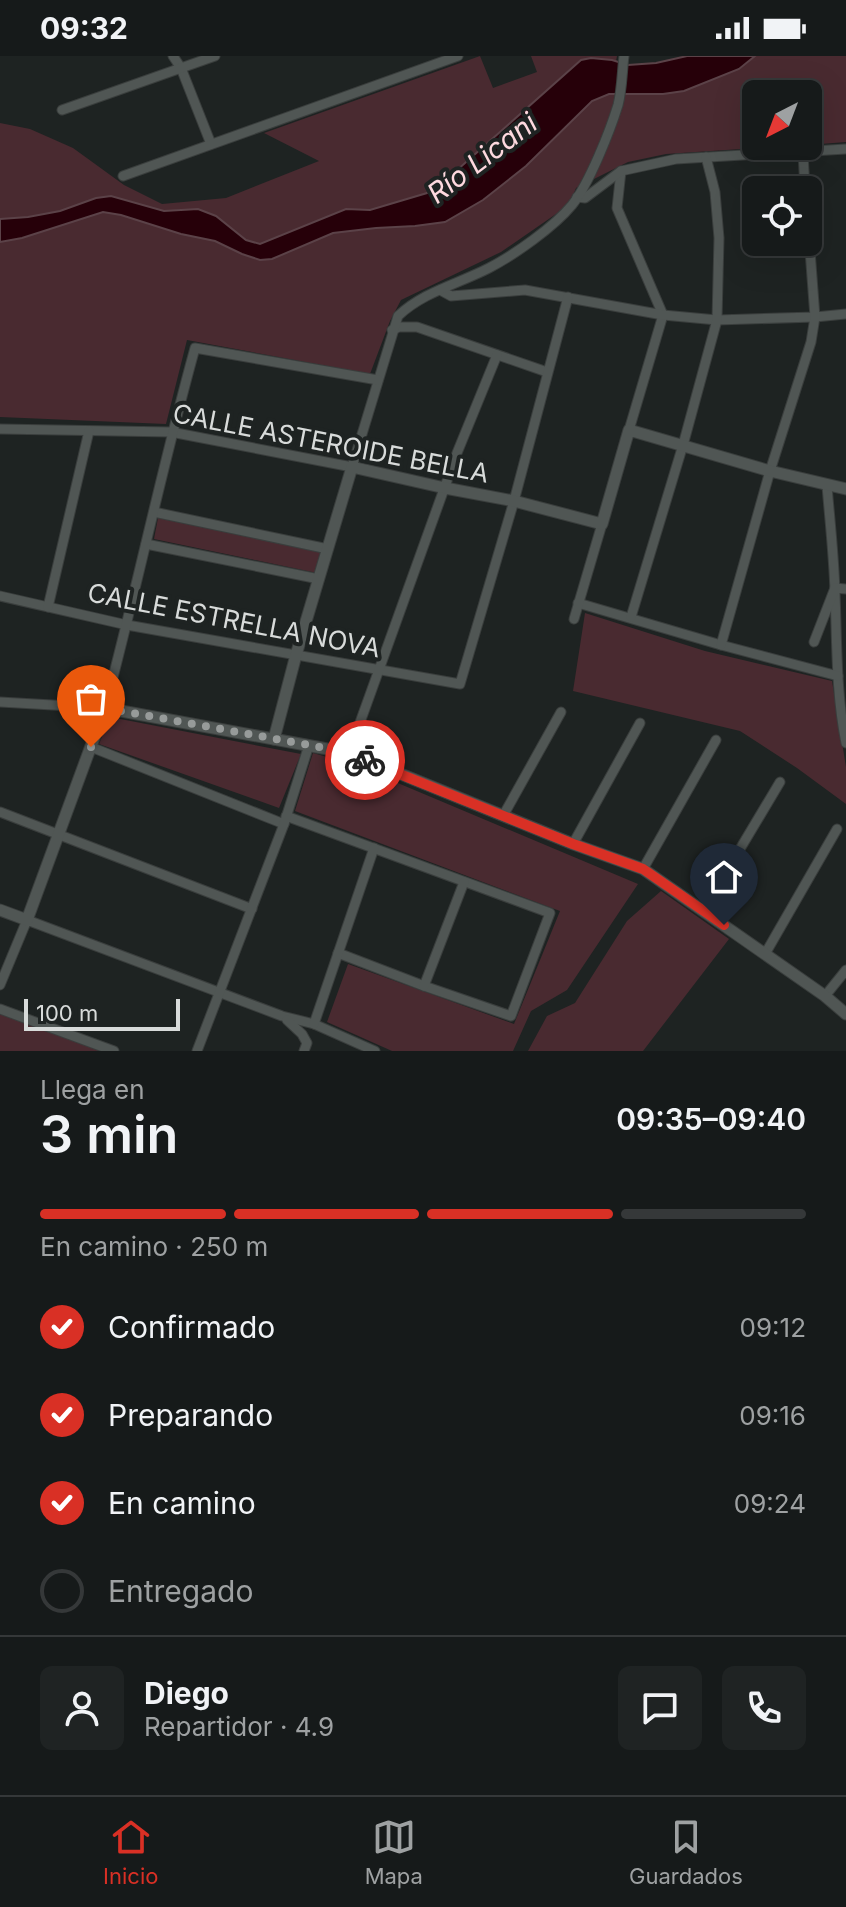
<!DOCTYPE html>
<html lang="es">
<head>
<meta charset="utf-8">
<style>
	body { margin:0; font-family:Inter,sans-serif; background:#1f2323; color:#f1f3f6; height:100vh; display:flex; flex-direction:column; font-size:30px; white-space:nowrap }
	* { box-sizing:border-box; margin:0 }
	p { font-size:26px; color:#9ea1a2 }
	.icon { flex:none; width:44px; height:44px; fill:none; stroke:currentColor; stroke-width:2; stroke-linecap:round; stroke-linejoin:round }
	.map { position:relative; height:995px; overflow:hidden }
	.details { display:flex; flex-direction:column; background:#161a1a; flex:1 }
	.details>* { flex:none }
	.needle { width:52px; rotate:222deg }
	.tools { position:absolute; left:742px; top:24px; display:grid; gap:16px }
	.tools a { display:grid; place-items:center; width:80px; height:80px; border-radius:12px; background:#161a1a; box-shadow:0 8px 32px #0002,0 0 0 2px #353839; font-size:40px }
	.scale { position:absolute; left:24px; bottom:20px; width:156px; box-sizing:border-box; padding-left:8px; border:4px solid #d8dbda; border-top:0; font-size:22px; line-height:28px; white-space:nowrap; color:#d8dbda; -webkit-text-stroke:6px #1e2322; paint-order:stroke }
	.pin { position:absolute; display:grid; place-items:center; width:68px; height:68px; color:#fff; margin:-82px -34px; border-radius:50% 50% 50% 0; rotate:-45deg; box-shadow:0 0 8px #0007 }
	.pin .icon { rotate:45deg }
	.courier { position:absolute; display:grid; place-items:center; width:80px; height:80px; margin:-40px; border:6px solid #d93025; border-radius:50%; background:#fff; color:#222; box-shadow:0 2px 10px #0007 }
	.head em { font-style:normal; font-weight:600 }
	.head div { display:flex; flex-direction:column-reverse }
	.head { display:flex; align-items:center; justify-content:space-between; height:136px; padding:0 40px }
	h1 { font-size:52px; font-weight:600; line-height:60px }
	.bar { display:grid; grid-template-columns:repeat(4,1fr); gap:12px 8px; align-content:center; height:96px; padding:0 40px }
	.bar i { height:10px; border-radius:6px; background:#353839 }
	.bar .on { background:#d93025 }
	.bar p { grid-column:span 4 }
	.line { display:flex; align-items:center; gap:20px; padding:0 40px; border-top:2px solid #353839 }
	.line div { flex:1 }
	.round { display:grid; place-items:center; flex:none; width:84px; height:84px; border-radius:12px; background:#1f2323 }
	ol { padding:0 40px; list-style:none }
	li { display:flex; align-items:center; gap:24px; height:88px }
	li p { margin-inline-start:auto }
	li .icon { padding:8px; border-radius:50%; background:#d93025; color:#fff; stroke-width:4 }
	li:last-child { color:#9ea1a2 }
	li i { width:44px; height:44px; border:4px solid #353839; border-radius:50% }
	.status { display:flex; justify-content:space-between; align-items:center; height:56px; padding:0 40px; background:#161a1a; direction:ltr }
	.status svg { height:22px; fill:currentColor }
	.tabs { display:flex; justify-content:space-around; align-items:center; height:112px; border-top:2px solid #353839; background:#161a1a; font-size:22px; color:#9ea1a2 }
	.tabs a { display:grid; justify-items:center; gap:4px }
	.tabs .on { color:#d93025 }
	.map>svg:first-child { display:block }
	.green { fill:#492a30 }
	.water { fill:#260009; stroke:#5b4248; stroke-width:2 }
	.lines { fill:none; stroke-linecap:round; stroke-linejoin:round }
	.minor-casing { stroke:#3a3e3d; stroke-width:11 }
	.tertiary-casing { stroke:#3a3e3d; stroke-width:13 }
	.minor { stroke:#505654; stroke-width:9 }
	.tertiary { stroke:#505654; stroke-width:11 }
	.done { stroke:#979b9a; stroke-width:8; stroke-dasharray:0 14.4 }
	.route { stroke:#d93025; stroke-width:10 }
	.labels { text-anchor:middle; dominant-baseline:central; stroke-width:8; stroke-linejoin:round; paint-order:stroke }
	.street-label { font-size:26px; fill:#d8dbda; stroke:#1e2322 }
	.water-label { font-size:28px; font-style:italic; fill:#fed9df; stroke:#1e2322 }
</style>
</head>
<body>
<div class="status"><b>09:32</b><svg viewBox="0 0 49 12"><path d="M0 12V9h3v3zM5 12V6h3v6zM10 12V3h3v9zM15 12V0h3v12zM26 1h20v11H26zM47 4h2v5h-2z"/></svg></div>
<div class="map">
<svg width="846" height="995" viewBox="0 0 846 995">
	<rect width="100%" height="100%" fill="#1e2322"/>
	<!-- green -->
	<g class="green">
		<polygon points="480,0 493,32 537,16 531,0 617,0 616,5 591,2 580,4 447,123 427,138 370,154 346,153 260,188 246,184 220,163 186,153 164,155 111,140 96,142 60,155 28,161 0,163 0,67 30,73 73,92 124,129 162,148 226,142 319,105 264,77"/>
		<polygon points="755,0 846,0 846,86 808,89 808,38 756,38 756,90 786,90 666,98 628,106 576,132 569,149 501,196 401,244 390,265 370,318 187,284 166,368 0,361 0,186 22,182 103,156 121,159 181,178 215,185 242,198 260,204 272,203 333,177 376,172 415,170 445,166 483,144 526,110 592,45 609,38 663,38 684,35 739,13"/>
		<polygon points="158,462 321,496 317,517 154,483"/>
		<polygon points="585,557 705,595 832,625 846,711 846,748 797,712 740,675 573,635"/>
		<polygon points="110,661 301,698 279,752 99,688"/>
		<polygon points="313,697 355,709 638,828 567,934 531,955 513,995 392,995 327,966 348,908 514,968 560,855 295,755"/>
		<polygon points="661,835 729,883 643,995 528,995 547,960 575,947 627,865"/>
		<polygon points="0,957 100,995 0,995"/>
	</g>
	<!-- water -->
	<polygon class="water" points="687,0 755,0 739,13 684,35 663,38 609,38 592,45 526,110 483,144 445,166 415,170 376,172 333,177 272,203 260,204 242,198 215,185 181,178 121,159 103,156 22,182 0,186 0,163 28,161 60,155 96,142 111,140 164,155 198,153 216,160 246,184 260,188 346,153 370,154 427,137 447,123 581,4 591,2 612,4 628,9 656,7"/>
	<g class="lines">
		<defs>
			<g id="minor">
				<polyline points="173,0 181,12 211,88"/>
				<polyline points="62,54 215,0"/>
				<polyline points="803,96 805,134"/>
				<polyline points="621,115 617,152 663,259 629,374"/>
				<polyline points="123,120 458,0"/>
				<polyline points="577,141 585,142 621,115 676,103 846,93"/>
				<polyline points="440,234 451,240 525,234 663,259 717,264 815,261 846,258"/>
				<polyline points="392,274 399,271 417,271 547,316"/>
				<path d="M0,373L171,376L352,411L398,260C423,236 458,228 489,212C514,199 554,171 572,149C589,128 610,75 618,49C622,34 622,16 624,0"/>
				<path d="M827,430C830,466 834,501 835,537C837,587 836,638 846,687"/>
				<polyline points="154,456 328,493"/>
				<polyline points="146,488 319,523"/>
				<polyline points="0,540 127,569 460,628 514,445 568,241"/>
				<polyline points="578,547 721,589 838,620"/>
				<polyline points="48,551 89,375"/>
				<polyline points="631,561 683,389 717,264 719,182 715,136 706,101"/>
				<polyline points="574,563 602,468"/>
				<polyline points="814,586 835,532 846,533"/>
				<polyline points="721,589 770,415 811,286 815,261 808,168"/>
				<path d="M0,646L105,652C137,532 162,411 195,292L378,324"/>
				<polyline points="91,691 284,768"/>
				<polyline points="349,697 457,397 497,299"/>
				<polyline points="0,756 252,853"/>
				<polyline points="286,760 550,857 511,960 424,930 338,897"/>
				<polyline points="503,760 561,656"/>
				<polyline points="573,788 640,667"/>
				<polyline points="643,813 716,684"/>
				<polyline points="703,855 780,726"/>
				<polyline points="765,898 837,773"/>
				<polyline points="0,929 27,864 282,960 314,968 375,995"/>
				<polyline points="424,930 464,826"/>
				<polyline points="825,940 846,914"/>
				<polyline points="0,953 114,995"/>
				<polyline points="287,964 302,978 307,987 304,995"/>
				<polyline points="314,968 374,792"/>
				<polyline points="197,995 284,768 309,689"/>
			</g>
			<g id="tertiary">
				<polyline points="274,683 296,599 352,411 445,432 514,445 602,468 629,374 770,415 846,433"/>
				<polyline points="0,854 27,864 105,652 349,697 573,788 643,813 825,940 846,958"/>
			</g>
		</defs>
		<!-- minor casing -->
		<use href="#minor" class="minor-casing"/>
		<!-- tertiary casing -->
		<use href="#tertiary" class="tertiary-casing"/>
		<!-- minor -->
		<use href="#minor" class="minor"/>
		<!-- tertiary -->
		<use href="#tertiary" class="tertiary"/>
	</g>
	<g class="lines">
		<!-- done -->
		<polyline class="done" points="91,691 105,652 309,689 349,697 365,704"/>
		<!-- route -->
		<polyline class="route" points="365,704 573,788 643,813 724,869"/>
	</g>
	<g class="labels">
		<!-- street labels -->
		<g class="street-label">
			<text transform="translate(331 387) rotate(11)">CALLE ASTEROIDE BELLA</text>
			<text transform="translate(234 564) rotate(11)">CALLE ESTRELLA NOVA</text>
		</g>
		<!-- water labels -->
		<g class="water-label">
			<text transform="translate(482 102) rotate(-37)">Río Licani</text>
		</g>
	</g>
</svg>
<div class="tools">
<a><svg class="needle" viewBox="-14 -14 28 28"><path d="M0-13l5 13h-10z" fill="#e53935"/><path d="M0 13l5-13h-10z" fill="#9ea1a2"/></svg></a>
<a><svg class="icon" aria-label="locate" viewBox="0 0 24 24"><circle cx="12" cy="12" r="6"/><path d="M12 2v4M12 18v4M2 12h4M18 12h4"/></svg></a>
</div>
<div class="scale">100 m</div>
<div class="pin" style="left:91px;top:691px;background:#ea580c"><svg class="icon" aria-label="bag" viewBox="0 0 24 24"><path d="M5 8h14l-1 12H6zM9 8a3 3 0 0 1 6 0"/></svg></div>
<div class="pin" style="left:724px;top:869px;background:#1f2937"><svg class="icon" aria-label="home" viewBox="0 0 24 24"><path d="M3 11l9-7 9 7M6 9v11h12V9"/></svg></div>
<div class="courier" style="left:365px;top:704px"><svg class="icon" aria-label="bike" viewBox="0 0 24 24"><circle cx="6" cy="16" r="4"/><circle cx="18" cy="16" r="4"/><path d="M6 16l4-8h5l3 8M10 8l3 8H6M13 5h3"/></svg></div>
</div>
<section class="details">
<div class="head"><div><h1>3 min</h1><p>Llega en</p></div><em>09:35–09:40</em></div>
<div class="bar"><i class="on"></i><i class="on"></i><i class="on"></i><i></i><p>En camino · 250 m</p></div>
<ol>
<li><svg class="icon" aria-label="check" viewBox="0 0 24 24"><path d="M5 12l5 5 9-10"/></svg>Confirmado<p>09:12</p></li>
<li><svg class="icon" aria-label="check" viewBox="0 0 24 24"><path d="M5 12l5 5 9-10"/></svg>Preparando<p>09:16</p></li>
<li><svg class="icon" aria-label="check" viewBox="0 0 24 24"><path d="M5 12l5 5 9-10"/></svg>En camino<p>09:24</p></li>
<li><i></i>Entregado</li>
</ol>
<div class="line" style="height:144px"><a class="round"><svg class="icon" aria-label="person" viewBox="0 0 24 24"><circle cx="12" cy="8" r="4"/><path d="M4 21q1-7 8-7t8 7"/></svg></a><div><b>Diego</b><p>Repartidor · 4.9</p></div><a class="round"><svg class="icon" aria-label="chat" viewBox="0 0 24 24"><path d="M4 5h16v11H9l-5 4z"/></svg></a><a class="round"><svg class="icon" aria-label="phone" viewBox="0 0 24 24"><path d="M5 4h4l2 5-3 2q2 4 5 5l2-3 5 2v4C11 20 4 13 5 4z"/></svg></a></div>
</section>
<nav class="tabs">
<a class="on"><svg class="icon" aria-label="home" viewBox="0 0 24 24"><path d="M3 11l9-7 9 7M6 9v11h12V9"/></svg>Inicio</a>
<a><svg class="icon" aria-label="map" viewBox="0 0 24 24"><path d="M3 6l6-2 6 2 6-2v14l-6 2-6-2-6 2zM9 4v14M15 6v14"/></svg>Mapa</a>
<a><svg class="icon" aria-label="saved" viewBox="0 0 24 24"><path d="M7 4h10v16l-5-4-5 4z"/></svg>Guardados</a>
</nav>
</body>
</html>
